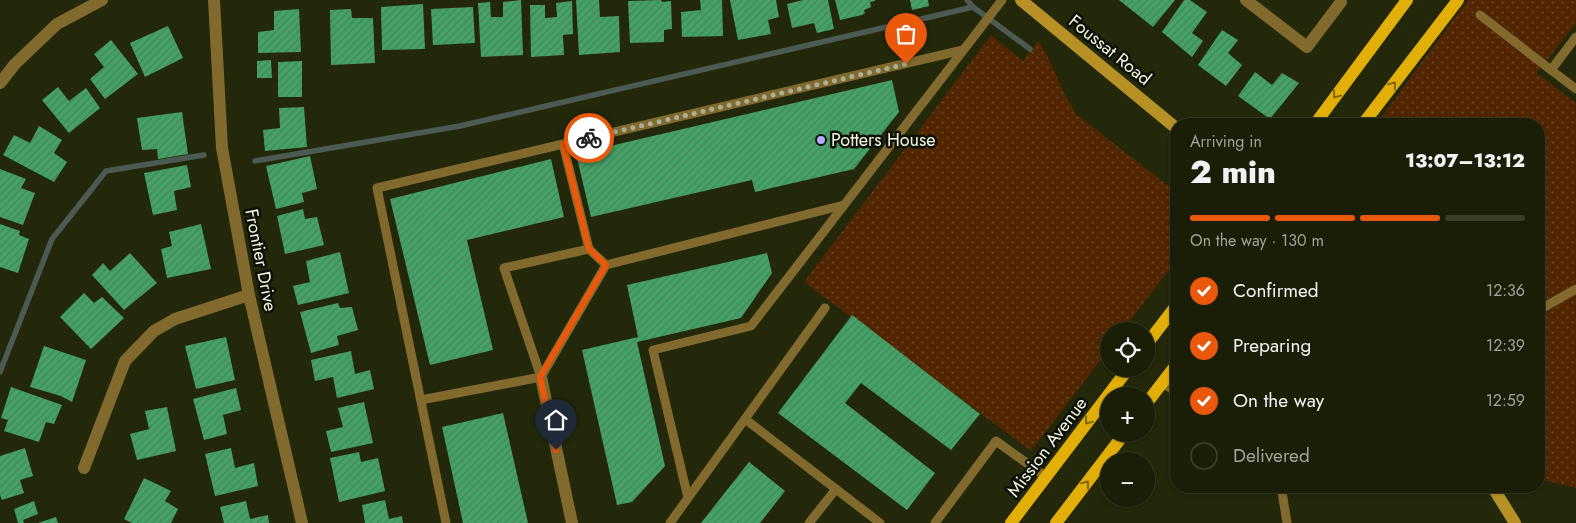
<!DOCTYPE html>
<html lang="en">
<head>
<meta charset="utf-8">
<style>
	body { margin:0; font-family:Jost,sans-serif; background:#232711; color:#f1f3f6; height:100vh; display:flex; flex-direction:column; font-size:19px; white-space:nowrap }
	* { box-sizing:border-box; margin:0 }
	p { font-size:16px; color:#9fa29b }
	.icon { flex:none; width:28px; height:28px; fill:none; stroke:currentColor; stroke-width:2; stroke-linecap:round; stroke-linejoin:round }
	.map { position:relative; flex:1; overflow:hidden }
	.details { position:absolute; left:1170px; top:118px; width:375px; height:375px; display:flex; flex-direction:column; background:#1a1e07; border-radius:20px; box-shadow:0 1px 4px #0004,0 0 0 1px #383c28 }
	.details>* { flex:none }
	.buttons { position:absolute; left:1100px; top:322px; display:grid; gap:10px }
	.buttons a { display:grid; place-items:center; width:55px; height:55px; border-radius:50%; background:#1a1e07; box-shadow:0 1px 4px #0004,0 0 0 1px #383c28; font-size:25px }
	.pin { position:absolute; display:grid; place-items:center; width:42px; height:42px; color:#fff; margin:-51px -21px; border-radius:50% 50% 50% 0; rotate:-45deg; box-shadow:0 0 5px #0007 }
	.pin .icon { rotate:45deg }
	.courier { position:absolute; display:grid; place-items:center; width:50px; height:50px; margin:-25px; border:4px solid #ea580c; border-radius:50%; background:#fff; color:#222; box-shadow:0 1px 6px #0007 }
	.head em { font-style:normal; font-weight:800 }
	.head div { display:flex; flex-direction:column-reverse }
	.head { display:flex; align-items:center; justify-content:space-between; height:85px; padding:0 20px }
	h1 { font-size:32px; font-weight:800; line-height:38px }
	.bar { display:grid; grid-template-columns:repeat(4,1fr); gap:8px 5px; align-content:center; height:60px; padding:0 20px }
	.bar i { height:6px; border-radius:4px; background:#383c28 }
	.bar .current { background:#ea580c }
	.bar p { grid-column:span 4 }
	ol { padding:0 20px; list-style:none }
	li { display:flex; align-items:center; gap:15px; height:55px }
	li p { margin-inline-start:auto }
	li .icon { padding:5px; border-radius:50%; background:#ea580c; color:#fff; stroke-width:4 }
	li:last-child { color:#9fa29b }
	li i { width:28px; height:28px; border:2px solid #383c28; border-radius:50% }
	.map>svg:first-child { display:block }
	.grass { fill:url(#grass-dots) }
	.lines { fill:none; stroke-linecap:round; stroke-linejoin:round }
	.stream { stroke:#4c5a53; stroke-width:5.5 }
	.building { fill:url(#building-hatch) }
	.lane { stroke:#826a2f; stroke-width:9 }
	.street { stroke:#826a2f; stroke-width:12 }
	.secondary { stroke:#b89126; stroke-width:12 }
	.primary { stroke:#e2af09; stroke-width:12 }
	.oneway { stroke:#826707 }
	.done { stroke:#a9af98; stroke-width:5; stroke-dasharray:0 9 }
	.route { stroke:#ea580c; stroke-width:6 }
	.poi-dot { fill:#b1adfa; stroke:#0d1004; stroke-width:2 }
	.labels { text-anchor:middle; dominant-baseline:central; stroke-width:5; stroke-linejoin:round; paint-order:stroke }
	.street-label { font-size:18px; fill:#f2f7e5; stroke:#0d1004 }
	.poi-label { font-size:18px; fill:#f2f7e5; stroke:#0d1004; text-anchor:start }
</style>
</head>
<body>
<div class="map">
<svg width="1576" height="523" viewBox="0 0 1576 523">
	<defs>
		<pattern id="grass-dots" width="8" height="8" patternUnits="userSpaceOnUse" patternTransform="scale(1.25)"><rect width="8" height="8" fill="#512500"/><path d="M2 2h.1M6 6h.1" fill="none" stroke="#6a4525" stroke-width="1.8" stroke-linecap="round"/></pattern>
		<pattern id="building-hatch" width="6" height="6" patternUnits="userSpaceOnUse" patternTransform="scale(1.25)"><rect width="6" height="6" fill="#45a267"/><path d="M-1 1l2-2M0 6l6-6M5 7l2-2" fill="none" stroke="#46835b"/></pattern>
	</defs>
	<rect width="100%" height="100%" fill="#222809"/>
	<!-- grass -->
	<g class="grass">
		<polygon points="1468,0 1576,0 1576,23 1537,73 1576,103 1576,488 1539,479 1539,124 1376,124"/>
		<polygon points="991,35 1023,61 1038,41 1048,57 1064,93 1076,114 1176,192 1176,261 1122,331 1109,331 1109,349 1031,451 804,282"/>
	</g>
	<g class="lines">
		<!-- stream -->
		<g class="stream">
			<polyline points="967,0 973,7 1030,49"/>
			<polyline points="255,161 460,126 973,7"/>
			<polyline points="0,372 52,239 106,171 204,155"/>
		</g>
	</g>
	<!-- building -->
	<g class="building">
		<polygon points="521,0 523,55 481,57 478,3 490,2 491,17 503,17 503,2"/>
		<polygon points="576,0 599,0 600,17 619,16 620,52 579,55"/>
		<polygon points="661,0 662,2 671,1 672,29 664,30 664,42 630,43 628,1"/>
		<polygon points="700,0 722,0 723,36 682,37 681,12 701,10"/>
		<polygon points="730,0 776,0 779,17 768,20 771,34 738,40"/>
		<polygon points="803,0 828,0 834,29 817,33 814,23 792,28 787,4"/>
		<polygon points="835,0 875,0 875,1 870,2 871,7 864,10 865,13 862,15 840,20"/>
		<polygon points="910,0 928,0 929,6 912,10"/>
		<polygon points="1119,0 1175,0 1153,27"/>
		<polygon points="1184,0 1190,0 1207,12 1192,33 1203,41 1192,57 1162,32"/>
		<polygon points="572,1 573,34 563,35 564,55 531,57 530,5 545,5 545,18 557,17 556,3"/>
		<polygon points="423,4 425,49 382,50 381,7"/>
		<polygon points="473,7 475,43 433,45 431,9"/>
		<polygon points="299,9 301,52 258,53 258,32 274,30 274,11"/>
		<polygon points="351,9 352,18 373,18 375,63 331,65 330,10"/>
		<polygon points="168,26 183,58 145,77 130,43"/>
		<polygon points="1222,30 1238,40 1228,53 1242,65 1226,86 1198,65"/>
		<polygon points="111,40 138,74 105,99 90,79 104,67 94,54"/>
		<polygon points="271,60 272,78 257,78 257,61"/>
		<polygon points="302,61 302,97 278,97 278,62"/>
		<polygon points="1255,72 1272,85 1282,73 1299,83 1270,119 1238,96"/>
		<polygon points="892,80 899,112 854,169 755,192 752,180 591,217 576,154"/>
		<polygon points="58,87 69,101 86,88 100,108 69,133 42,100"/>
		<polygon points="304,107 307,147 265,151 263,130 280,128 279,108"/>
		<polygon points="182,112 188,154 158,159 157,149 142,150 137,118"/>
		<polygon points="39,126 62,140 54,153 67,162 54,182 3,155 14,135 30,143"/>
		<polygon points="310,156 317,189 302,193 304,202 276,209 266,166"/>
		<polygon points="551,159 564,217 467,240 493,350 430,365 390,199"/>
		<polygon points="187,165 191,187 174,191 177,210 153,215 144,173"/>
		<polygon points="0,169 26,179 21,188 35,193 23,225 0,217"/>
		<polygon points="303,209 305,219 317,217 324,245 285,254 277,216"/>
		<polygon points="0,224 20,231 19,235 29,239 18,273 0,267"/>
		<polygon points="201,224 211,269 167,278 161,249 172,246 169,232"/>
		<polygon points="340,252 349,293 298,305 293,286 310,282 306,261"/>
		<polygon points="130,253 157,283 124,310 92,275 103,263 110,271"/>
		<polygon points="767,253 772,273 741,318 637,342 665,466 632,502 617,505 582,350 638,337 627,285"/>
		<polygon points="84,293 94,303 102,297 124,318 91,349 60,317"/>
		<polygon points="338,303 340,308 352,307 358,330 337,336 339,345 311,353 300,312"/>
		<polygon points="852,315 980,414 951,450 861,383 845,403 935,473 907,510 778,413"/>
		<polygon points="226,337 235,380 196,389 185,346"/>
		<polygon points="44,346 86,360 72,402 61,396 30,387"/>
		<polygon points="351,351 355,374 370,370 374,389 337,398 333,377 315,381 311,360"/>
		<polygon points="11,387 62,405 54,424 46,422 39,442 4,431 8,420 1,418"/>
		<polygon points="236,388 241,410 223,415 227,434 204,440 193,399"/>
		<polygon points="364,402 373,443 331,452 326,431 343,427 338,408"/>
		<polygon points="167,407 176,451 137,460 130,434 149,429 145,411"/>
		<polygon points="503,413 528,523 463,523 442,427"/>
		<polygon points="25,448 33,476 20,480 24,493 2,500 0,495 0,456"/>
		<polygon points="231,448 235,468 254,463 258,486 215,496 205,454"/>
		<polygon points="359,452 361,462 378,458 385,491 339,502 330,458"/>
		<polygon points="749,462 785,491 760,523 701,523"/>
		<polygon points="144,478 171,491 165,501 178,509 171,523 132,523 124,519"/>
		<polygon points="385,500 389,519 402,516 403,523 365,523 362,505"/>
		<polygon points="34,501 38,514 23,520 24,523 18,523 14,509"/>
		<polygon points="246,501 250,519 268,515 269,523 224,523 220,507"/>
		<polygon points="56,517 58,523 38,523"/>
	</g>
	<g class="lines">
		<!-- lane -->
		<g class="lane">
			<polyline points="1480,15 1551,70"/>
			<polyline points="1576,37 1551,70 1576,89"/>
			<polyline points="589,249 563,144 963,50"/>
			<polyline points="1539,310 1576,289"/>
			<polyline points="541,377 504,268 589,249 606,265"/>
			<polyline points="1162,382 1176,392"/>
			<polyline points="421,400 541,377 606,265 844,205"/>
			<polyline points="745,419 880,523"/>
			<polyline points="1277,486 1282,492 1287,523"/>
			<polyline points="688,498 653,350 751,326 1002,0"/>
			<polyline points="446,523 377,188 563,144"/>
			<polyline points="670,523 825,308"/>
			<polyline points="809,523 836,489"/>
			<polyline points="935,523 996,441 1046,477"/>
		</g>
		<!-- street -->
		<g class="street">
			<polyline points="214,0 222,148 249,295 302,523"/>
			<polyline points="1246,0 1307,47 1341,2"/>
			<polyline points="0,83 15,64 57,24 102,0"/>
			<polyline points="541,377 572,523"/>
			<polyline points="84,468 125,361 154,331 175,319 249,295"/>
		</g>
		<!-- secondary -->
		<g class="secondary">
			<polyline points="1021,0 1176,128"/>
			<polyline points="1492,486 1515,523"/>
		</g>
		<!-- primary -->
		<g class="primary">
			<polyline points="1315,124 1407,0"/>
			<polyline points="1363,124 1458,0"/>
			<polyline points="1146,345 1176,306"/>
			<polyline points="1146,404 1176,365"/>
			<polyline points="1011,523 1128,369"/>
			<polyline points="1056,523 1124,434"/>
		</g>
	</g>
	<!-- one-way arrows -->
	<defs><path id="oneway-chevron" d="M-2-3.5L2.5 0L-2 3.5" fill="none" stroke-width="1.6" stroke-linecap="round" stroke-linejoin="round" transform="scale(1.25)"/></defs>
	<g class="oneway">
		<use href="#oneway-chevron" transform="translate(1393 85) rotate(-53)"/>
		<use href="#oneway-chevron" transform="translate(1336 95) rotate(127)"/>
		<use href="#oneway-chevron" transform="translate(1088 421) rotate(127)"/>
		<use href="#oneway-chevron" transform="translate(1086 484) rotate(-53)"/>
	</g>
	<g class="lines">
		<!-- done -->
		<polyline class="done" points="589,138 906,64"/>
		<!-- route -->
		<polyline class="route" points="556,450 540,377 606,265 589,249 563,144 589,138"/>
	</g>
	<!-- markers -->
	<circle class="poi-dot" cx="821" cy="140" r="5"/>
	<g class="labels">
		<!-- street labels -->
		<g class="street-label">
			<text transform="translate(1110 50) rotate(39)">Foussat Road</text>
			<text transform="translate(261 260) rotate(79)">Frontier Drive</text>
			<text transform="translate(1047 447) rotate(-53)">Mission Avenue</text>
		</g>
		<!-- poi labels -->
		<g class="poi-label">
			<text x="831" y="140">Potters House</text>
		</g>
	</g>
</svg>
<div class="buttons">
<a><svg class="icon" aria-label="locate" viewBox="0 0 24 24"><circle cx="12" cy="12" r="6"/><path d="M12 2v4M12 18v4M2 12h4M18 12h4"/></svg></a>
<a>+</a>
<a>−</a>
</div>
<div class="pin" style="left:906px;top:64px;background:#ea580c"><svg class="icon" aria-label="bag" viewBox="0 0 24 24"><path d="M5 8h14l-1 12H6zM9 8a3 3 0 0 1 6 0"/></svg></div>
<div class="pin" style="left:556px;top:450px;background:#1f2937"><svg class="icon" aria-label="home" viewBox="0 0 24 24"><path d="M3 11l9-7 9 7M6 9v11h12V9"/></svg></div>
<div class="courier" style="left:589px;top:138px"><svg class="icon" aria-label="bike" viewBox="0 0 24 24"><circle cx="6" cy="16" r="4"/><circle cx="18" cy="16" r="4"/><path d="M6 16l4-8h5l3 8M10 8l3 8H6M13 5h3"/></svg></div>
<section class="details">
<div class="head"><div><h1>2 min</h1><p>Arriving in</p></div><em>13:07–13:12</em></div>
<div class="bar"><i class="current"></i><i class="current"></i><i class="current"></i><i></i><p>On the way · 130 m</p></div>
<ol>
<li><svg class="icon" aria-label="check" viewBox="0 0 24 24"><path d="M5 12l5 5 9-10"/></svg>Confirmed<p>12:36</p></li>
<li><svg class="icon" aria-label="check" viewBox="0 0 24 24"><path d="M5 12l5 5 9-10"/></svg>Preparing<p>12:39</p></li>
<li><svg class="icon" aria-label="check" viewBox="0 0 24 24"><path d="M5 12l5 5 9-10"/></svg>On the way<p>12:59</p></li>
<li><i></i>Delivered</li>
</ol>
</section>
</div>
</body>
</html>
